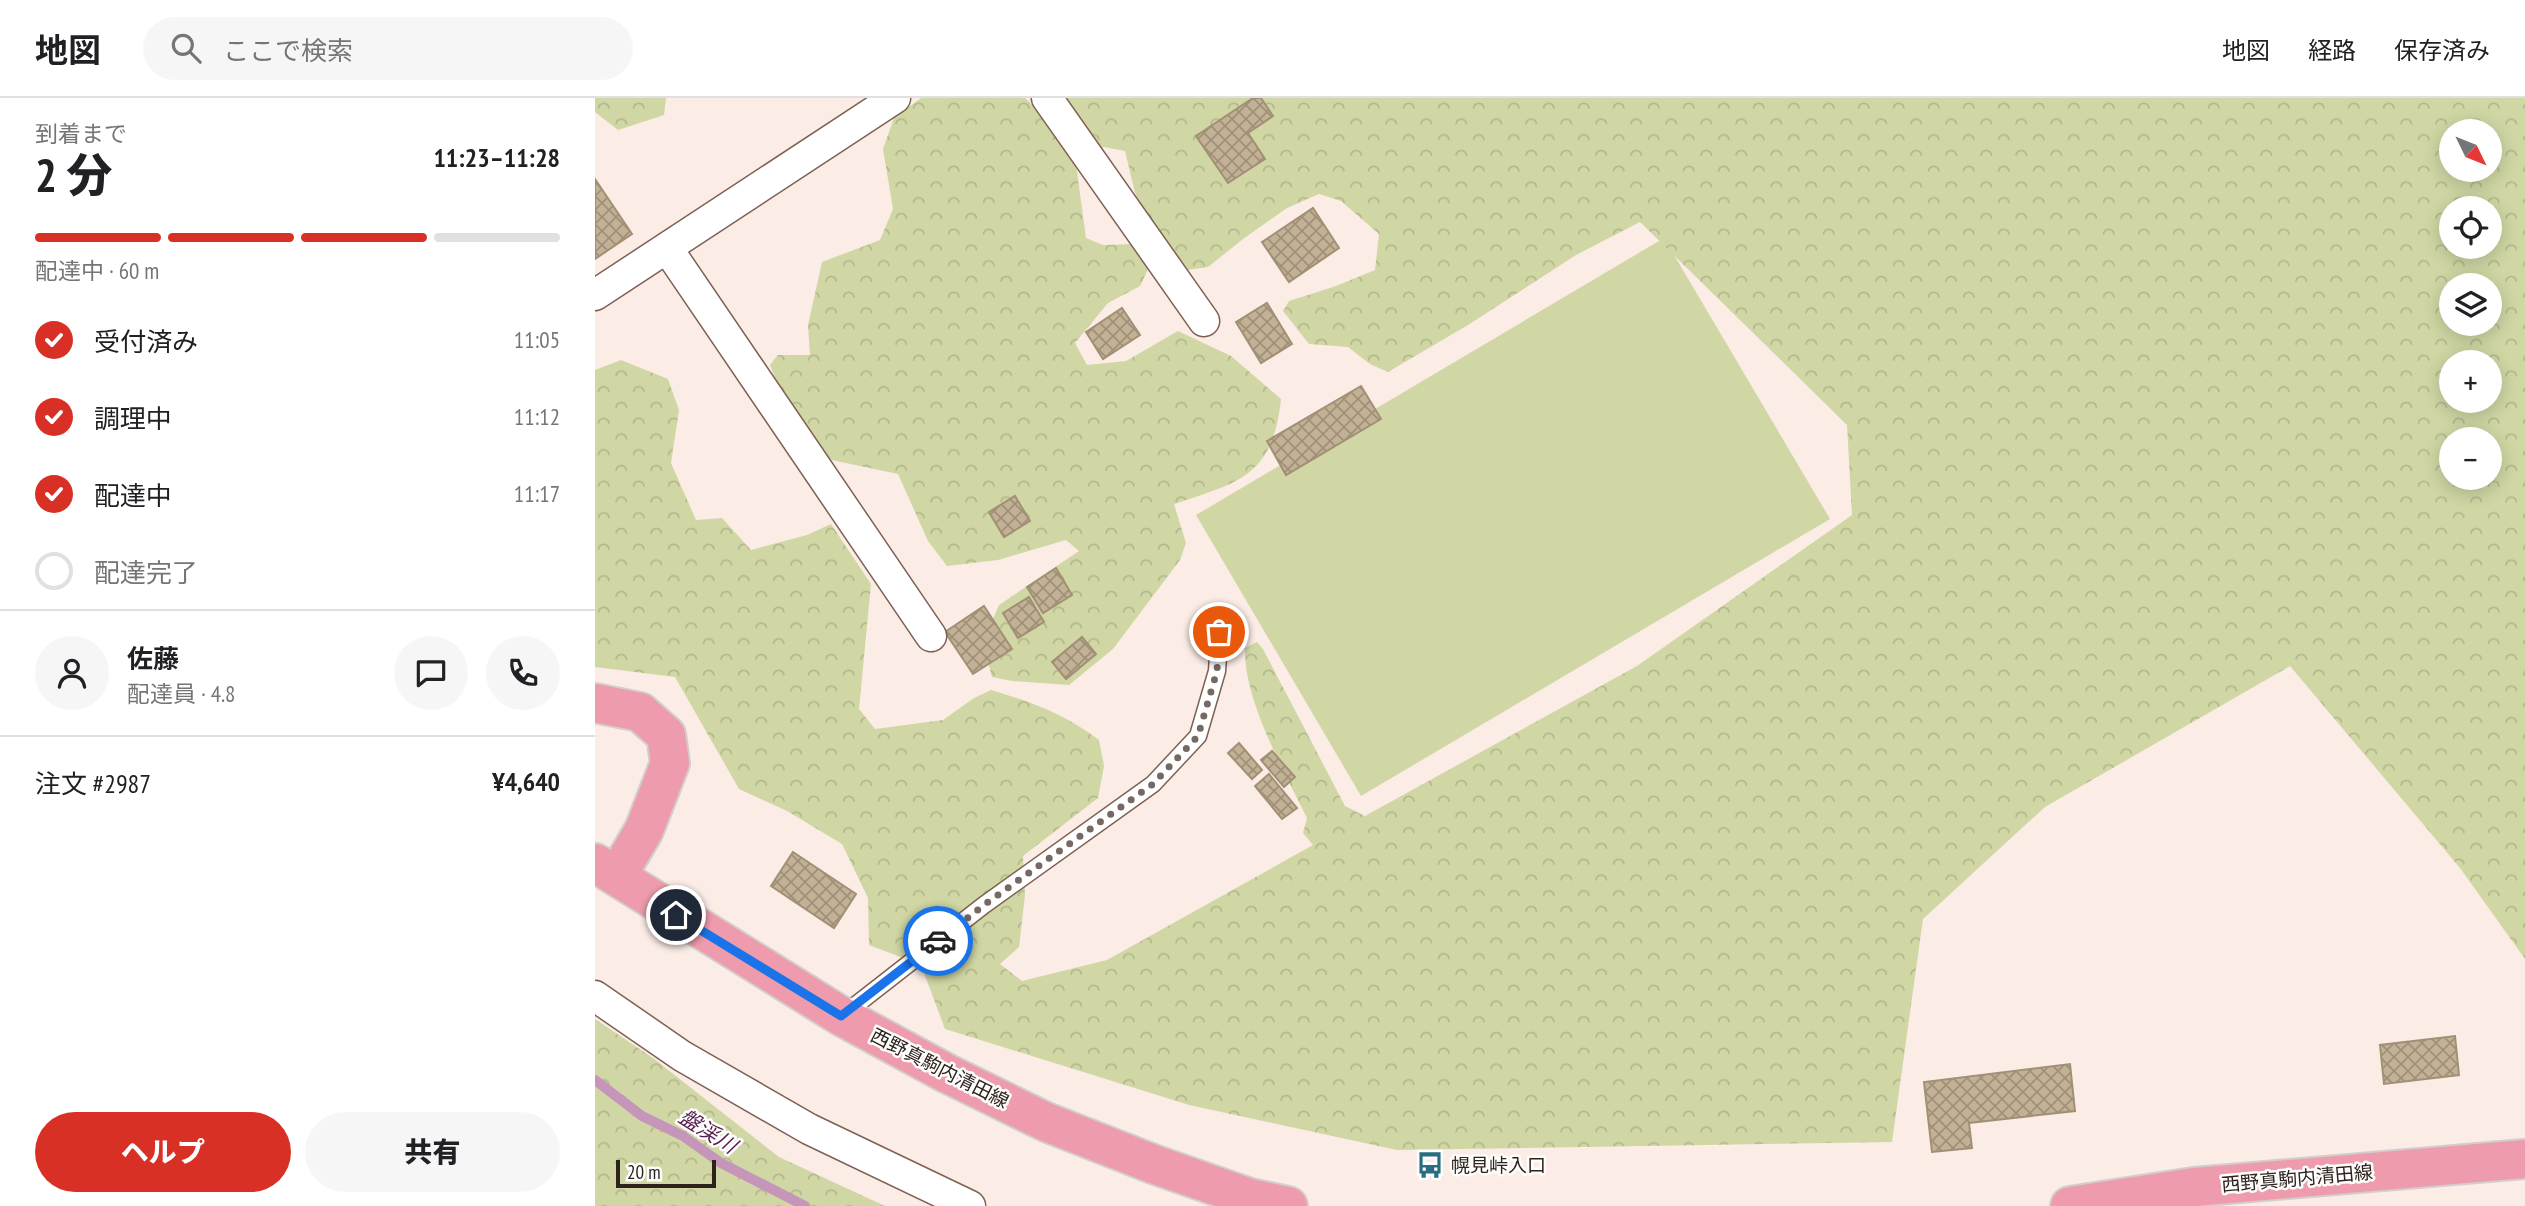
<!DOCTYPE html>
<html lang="ja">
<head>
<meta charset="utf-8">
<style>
	body { margin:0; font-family:"PT Sans Narrow","Noto Sans JP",sans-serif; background:#f6f6f6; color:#202124; height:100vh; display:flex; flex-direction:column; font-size:26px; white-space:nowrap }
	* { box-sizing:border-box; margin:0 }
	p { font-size:23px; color:#757577 }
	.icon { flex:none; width:38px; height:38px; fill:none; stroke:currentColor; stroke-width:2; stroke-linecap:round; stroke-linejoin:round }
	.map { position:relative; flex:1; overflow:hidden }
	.sheet { display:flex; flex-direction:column; background:#fff; width:595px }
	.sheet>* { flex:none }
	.needle { width:46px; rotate:133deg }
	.tools { position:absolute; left:1844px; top:21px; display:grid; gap:14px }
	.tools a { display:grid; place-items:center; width:63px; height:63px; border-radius:50%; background:#fff; box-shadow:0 4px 18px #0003; font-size:35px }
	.scale { position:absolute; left:21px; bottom:18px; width:100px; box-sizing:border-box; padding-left:7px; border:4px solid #2e221c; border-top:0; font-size:19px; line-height:24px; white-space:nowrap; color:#2e221c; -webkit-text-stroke:5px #fdfdfd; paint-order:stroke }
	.pin { position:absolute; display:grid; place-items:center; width:60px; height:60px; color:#fff; margin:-30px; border:4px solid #fff; border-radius:50%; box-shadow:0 2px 7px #0007 }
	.courier { position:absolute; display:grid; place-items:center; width:70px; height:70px; margin:-35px; border:5px solid #1a73e8; border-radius:50%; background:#fff; color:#222; box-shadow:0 2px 9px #0007 }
	.overview em { font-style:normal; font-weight:800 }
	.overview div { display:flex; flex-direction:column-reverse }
	.overview { display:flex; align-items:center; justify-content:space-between; height:119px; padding:0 35px }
	h1 { font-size:46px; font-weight:800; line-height:52px }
	.bar { display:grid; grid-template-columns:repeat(4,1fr); gap:10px 7px; align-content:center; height:84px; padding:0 35px }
	.bar i { height:9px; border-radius:5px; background:#e0e0e0 }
	.bar .active { background:#d93025 }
	.bar p { grid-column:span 4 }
	.line { display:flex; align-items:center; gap:18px; padding:0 35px; border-top:2px solid #e0e0e0 }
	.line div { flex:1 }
	.round { display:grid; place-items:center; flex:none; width:74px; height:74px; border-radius:37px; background:#f6f6f6 }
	ol { padding:0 35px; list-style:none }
	li { display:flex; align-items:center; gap:21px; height:77px }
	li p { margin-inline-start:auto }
	li .icon { padding:7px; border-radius:50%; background:#d93025; color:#fff; stroke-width:4 }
	li:last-child { color:#757577 }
	li i { width:38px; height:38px; border:4px solid #e0e0e0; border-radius:50% }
	.action { display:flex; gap:14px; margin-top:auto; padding:14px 35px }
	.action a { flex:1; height:80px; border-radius:42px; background:#d93025; color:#fff; font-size:28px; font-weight:800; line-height:80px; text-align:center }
	.action a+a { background:#f6f6f6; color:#202124 }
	header { display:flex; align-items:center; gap:42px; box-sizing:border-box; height:98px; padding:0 35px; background:#fff; border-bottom:2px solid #e0e0e0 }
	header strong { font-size:33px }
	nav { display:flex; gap:38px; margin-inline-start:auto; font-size:24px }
	.search { width:490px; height:63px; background:#f6f6f6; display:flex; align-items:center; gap:18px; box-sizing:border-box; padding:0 24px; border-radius:38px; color:#757577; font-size:26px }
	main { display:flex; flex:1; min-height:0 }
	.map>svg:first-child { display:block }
	.grass { fill:#d0d7a4 }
	.forest { fill:url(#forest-crowns); fill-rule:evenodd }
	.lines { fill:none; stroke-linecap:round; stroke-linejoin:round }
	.stream { stroke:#c695ba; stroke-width:10 }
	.building { fill:url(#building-cross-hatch); stroke:#a19074; stroke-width:2 }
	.lane-casing { stroke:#7e6053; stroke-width:19 }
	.street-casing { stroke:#7e6053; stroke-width:33 }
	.primary-casing { stroke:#d1cecd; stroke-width:42 }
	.lane { stroke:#fff; stroke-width:16 }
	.street { stroke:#fff; stroke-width:30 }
	.primary { stroke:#ee9bad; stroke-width:38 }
	.done { stroke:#766963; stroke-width:7; stroke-dasharray:0 12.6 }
	.route { stroke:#1a73e8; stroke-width:9 }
	.labels { text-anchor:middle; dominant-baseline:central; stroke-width:5; stroke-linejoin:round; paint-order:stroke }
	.street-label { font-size:19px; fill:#2e221c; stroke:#fdfdfd }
	.poi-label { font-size:19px; fill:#2e221c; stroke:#fdfdfd; text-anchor:start }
	.water-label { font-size:21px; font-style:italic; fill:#571d4c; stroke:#fdfdfd }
</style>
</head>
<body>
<header>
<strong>地図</strong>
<div class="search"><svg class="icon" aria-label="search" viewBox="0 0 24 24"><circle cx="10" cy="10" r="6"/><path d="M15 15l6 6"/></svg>ここで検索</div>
<nav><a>地図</a><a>経路</a><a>保存済み</a></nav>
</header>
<main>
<section class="sheet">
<div class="overview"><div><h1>2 分</h1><p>到着まで</p></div><em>11:23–11:28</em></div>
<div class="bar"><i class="active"></i><i class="active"></i><i class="active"></i><i></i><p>配達中 · 60 m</p></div>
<ol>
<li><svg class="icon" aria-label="check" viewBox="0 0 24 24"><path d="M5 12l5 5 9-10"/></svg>受付済み<p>11:05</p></li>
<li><svg class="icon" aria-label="check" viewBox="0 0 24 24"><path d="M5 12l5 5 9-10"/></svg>調理中<p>11:12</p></li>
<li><svg class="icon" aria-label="check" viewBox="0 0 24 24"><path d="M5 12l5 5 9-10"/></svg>配達中<p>11:17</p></li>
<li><i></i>配達完了</li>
</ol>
<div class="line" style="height:126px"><a class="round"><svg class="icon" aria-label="person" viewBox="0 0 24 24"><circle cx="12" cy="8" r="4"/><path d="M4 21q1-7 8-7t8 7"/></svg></a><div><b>佐藤</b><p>配達員 · 4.8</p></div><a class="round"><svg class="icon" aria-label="chat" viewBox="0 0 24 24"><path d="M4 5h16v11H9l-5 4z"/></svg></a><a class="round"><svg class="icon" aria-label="phone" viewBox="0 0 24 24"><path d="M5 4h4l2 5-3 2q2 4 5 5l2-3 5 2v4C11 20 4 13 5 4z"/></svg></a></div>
<div class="line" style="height:91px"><div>注文 #2987</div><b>¥4,640</b></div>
<div class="action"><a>ヘルプ</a><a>共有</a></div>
</section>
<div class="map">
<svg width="1930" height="1108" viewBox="0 0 1930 1108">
	<defs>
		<pattern id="forest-crowns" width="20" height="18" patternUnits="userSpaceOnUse" patternTransform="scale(1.75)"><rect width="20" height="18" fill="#d0d7a4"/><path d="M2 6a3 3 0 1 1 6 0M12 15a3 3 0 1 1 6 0" fill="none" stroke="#b3b88d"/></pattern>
		<pattern id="building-cross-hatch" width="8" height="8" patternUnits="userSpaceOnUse" patternTransform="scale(1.75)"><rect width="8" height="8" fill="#c3b195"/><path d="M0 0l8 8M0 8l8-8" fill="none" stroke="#9f9079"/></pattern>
	</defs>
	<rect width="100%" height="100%" fill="#fbece6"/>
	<!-- grass -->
	<polygon class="grass" points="1069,140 1235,421 766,698 601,417"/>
	<!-- forest -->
	<g class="forest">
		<polygon points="0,0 71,0 69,17 23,32 0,14"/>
		<path d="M326,0H430L442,11L449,0H1930V861L1865,770L1695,568L1450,709L1328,821L1297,1044L802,1052L594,1007L350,931L326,867L274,847L273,800L247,746L192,713L144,691L80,579L0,569V272L26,262L73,281L84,312L76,365L101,422L127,420L156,452L212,437L236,426L276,486L264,611L280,631L348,622L379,600L396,592C437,604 470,616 504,642L509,668L503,700L428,758L430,797L424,849L405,866L427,883L512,862L718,747L708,735L712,720C690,675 648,601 650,550L662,544L668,551L750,708L770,718L1042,568L1257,417L1252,327L1045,124L981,157L873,227L793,274L775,266L753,249L714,246L688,213L694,203L741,188L780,172L784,136L746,103L724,96L692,110L648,141L613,169L586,173L554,126L540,95L530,53L509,49L481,66L491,140L508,147L541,146L555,167L545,188L513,205L480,245L492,267L531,263L583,233L636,258L686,301C678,378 645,384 579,406L591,445L585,462L518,551L474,587L417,583L397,579L388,544L404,507L484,453L471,442L403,462L352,468L333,443L303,376L227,360L184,290L175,267L183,257H215L213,227L227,164L285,142L298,111L288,51L299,20ZM1857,33H1895V72H1857ZM1857,110H1895V149H1857ZM1857,187H1895V226H1857ZM1857,264H1895V303H1857ZM1857,341H1895V380H1857Z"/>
		<polygon points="0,921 58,960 184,1059 290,1108 0,1108"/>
	</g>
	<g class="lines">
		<!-- stream -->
		<polyline class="stream" points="0,982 47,1018 88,1038 126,1065 210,1108"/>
	</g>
	<!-- building -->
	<g class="building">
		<polygon points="658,0 666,0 678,18 653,35 670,61 633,85 601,38"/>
		<polygon points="0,81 37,136 0,161"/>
		<polygon points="718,110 744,150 694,184 667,144"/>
		<polygon points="672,205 697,246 666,265 641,224"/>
		<polygon points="527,210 545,237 508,261 491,234"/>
		<polygon points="766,288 786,321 691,377 672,343"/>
		<polygon points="420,398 435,423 409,439 394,414"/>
		<polygon points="461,470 477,497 448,515 432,489"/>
		<polygon points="434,499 449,524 423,540 408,515"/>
		<polygon points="389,508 417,551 378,576 350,534"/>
		<polygon points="487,539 501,556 471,581 457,564"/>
		<polygon points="644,645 667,672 657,681 633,655"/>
		<polygon points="677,653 700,679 689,689 666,662"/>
		<polygon points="674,676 702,710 687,721 660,688"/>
		<polygon points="198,754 261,796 239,830 176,788"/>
		<polygon points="1860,938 1864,977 1789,986 1785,947"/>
		<polygon points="1475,966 1480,1013 1374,1025 1377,1050 1337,1054 1329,984"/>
	</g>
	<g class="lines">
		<defs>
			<polyline id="lane" points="248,917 389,807 558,686 603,638 622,573 626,515"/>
			<g id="street">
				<polyline points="452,0 609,223"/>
				<polyline points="72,150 336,538"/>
				<polyline points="0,197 300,0"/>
				<polyline points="0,898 87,958 214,1031 375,1108"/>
			</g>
			<g id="primary">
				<polyline points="0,605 45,614 71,637 75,665 49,732 22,778"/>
				<polyline points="0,765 246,918 351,975 451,1024 558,1066 655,1100 693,1108"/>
				<polyline points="1475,1108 1599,1089 1930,1061"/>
			</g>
		</defs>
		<!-- lane casing -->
		<use href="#lane" class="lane-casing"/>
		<!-- street casing -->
		<use href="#street" class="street-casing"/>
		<!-- primary casing -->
		<use href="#primary" class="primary-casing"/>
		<!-- lane -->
		<use href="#lane" class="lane"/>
		<!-- street -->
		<use href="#street" class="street"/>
		<!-- primary -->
		<use href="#primary" class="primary"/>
	</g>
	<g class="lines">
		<!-- done -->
		<polyline class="done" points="343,843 389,807 558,686 603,638 622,573 624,534"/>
		<!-- route -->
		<polyline class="route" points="81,817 246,918 343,843"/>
	</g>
	<!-- icons -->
	<defs>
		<symbol id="bus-bare" viewBox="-9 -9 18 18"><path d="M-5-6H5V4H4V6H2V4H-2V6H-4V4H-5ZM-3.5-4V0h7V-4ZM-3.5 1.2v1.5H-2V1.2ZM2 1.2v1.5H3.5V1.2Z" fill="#2a6d7f" stroke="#fdfdfd" stroke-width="2.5" paint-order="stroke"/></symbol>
	</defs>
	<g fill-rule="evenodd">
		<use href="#bus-bare" x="816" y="1048" width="38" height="38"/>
	</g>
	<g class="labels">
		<!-- street labels -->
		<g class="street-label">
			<text transform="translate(345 970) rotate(27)">西野真駒内清田線</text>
			<text transform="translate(1702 1080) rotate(-5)">西野真駒内清田線</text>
		</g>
		<!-- poi labels -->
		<g class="poi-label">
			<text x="856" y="1067">幌見峠入口</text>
		</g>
		<!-- water labels -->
		<g class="water-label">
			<text transform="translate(113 1033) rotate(32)">盤渓川</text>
		</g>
	</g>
</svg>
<div class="tools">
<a><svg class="needle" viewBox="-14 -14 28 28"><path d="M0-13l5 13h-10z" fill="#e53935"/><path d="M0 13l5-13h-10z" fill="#757577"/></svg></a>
<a><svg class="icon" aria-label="locate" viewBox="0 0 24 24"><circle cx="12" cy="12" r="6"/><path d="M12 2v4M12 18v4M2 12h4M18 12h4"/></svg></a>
<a><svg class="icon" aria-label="layers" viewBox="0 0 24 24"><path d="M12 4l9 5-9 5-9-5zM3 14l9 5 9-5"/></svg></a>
<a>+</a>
<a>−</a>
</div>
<div class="scale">20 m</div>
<div class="pin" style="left:624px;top:534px;background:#ea580c"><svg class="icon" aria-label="bag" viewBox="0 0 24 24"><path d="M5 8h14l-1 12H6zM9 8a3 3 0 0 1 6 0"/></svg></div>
<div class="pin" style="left:81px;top:817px;background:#1f2937"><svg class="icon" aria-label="home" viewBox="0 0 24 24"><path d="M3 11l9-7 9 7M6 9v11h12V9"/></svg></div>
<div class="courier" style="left:343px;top:843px"><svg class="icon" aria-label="car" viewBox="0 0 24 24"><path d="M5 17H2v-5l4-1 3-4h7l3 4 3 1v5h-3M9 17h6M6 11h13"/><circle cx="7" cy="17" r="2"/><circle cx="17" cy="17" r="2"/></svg></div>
</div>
</main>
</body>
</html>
